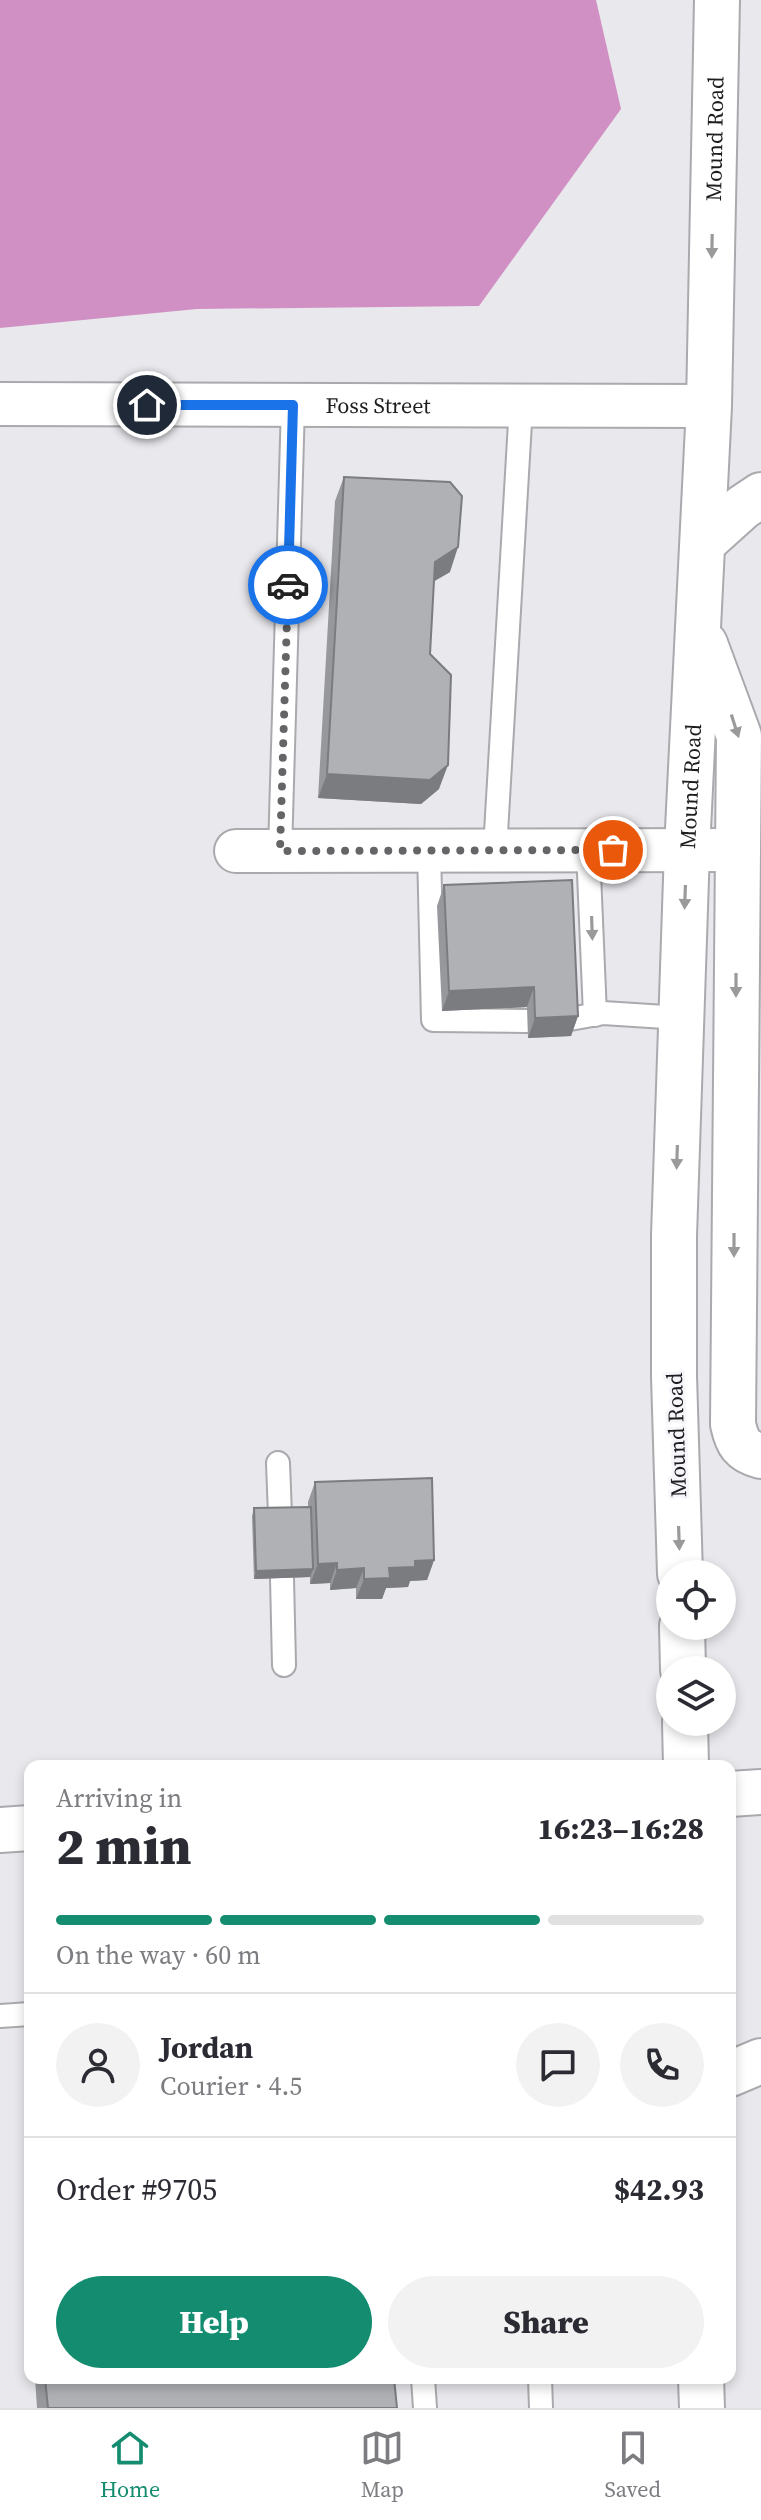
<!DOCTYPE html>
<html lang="en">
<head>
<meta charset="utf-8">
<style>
	body { margin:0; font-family:"Source Serif 4",serif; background:#f2f2f3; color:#2b2b33; height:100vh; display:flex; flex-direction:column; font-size:30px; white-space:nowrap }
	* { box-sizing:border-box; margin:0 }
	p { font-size:26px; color:#7c7c81 }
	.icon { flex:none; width:44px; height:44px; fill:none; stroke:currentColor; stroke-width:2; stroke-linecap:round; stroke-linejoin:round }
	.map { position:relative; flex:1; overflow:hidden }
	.side { position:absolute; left:24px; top:1760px; width:712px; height:624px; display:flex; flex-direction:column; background:#fff; border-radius:16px; box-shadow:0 4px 12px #0003 }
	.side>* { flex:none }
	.controls { position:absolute; left:656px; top:1560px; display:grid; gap:16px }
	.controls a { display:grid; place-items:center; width:80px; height:80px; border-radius:50%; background:#fff; box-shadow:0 4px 12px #0003; font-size:40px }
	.pin { position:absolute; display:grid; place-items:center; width:68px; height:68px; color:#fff; margin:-34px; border:4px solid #fff; border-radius:50%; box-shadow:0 2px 8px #0007 }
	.courier { position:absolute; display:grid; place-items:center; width:80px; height:80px; margin:-40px; border:6px solid #1a73e8; border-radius:50%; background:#fff; color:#222; box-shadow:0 2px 10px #0007 }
	.head em { font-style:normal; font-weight:800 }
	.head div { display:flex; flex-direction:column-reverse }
	.head { display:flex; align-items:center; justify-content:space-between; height:136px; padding:0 32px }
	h1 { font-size:52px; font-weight:800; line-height:60px }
	.bar { display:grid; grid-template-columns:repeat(4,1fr); gap:12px 8px; align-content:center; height:96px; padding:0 32px }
	.bar i { height:10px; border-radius:6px; background:#e1e1e2 }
	.bar .current { background:#138c6f }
	.bar p { grid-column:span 4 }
	.line { display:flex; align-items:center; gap:20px; padding:0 32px; border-top:2px solid #e1e1e2 }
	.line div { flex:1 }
	.round { display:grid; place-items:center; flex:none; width:84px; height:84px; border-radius:42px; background:#f2f2f3 }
	.action { display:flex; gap:16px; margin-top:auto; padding:16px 32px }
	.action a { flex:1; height:92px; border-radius:48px; background:#138c6f; color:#fff; font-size:32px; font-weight:800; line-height:92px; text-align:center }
	.action a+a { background:#f2f2f3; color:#2b2b33 }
	.tabs { display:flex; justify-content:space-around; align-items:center; height:112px; border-top:2px solid #e1e1e2; background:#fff; font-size:22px; color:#7c7c81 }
	.tabs a { display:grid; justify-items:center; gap:4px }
	.tabs .current { color:#138c6f }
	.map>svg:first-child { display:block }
	.forest { fill:#d190c4 }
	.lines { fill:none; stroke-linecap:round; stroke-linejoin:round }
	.lane-casing { stroke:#aaaaae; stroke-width:26 }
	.street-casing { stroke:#aaaaae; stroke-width:46 }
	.secondary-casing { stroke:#aaaaae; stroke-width:48 }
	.lane { stroke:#fff; stroke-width:22 }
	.street { stroke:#fff; stroke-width:42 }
	.secondary { stroke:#fff; stroke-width:44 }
	.wall { fill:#96989c }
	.shaded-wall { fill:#7a7c7f }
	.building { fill:#afb1b5; stroke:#7a7c7f; stroke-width:2 }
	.oneway { fill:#9a9a9b }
	.done { stroke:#656568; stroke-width:8; stroke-dasharray:0 14.4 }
	.route { stroke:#1a73e8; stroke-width:10 }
	.labels { text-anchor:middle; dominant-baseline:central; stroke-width:6; stroke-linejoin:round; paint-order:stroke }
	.street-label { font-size:22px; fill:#1e1e20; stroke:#f5f5fa }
</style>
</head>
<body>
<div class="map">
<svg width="761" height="2408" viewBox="0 0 761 2408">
	<rect width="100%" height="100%" fill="#e8e8ed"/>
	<!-- forest -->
	<polygon class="forest" points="0,0 596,0 621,109 479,306 197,309 0,328"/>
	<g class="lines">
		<defs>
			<g id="lane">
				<polyline points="429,850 433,1020 527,1021"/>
				<polyline points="495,850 521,405"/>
				<polyline points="588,850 595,1015"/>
				<polyline points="280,851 293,405"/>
				<polyline points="570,1019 603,1013 681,1018"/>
				<polyline points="278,1463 280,1515"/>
				<polyline points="282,1578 284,1665"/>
				<polyline points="0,2016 30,2014"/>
				<polyline points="423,2378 425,2408"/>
				<polyline points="540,2378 541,2408"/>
			</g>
			<g id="street">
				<path id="s1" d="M0,404L709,406"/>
				<polyline points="236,851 737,850"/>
			</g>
			<g id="secondary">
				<polyline points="703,543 743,507 761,495"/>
				<path d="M705,644L739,736L733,1424C737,1443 742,1451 761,1456"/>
				<path id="s2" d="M680,1574L674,1376V1236L687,849L709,406L717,0"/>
				<polyline points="682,1626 683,1670"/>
				<polyline points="685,1722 686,1766"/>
				<polyline points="730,1794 761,1792"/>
				<polyline points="0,1830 30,1828"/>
				<polyline points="730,2074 761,2061"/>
				<polyline points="701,2378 702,2408"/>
			</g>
		</defs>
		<!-- lane casing -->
		<use href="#lane" class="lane-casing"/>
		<!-- street casing -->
		<use href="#street" class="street-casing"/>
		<!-- secondary casing -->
		<use href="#secondary" class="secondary-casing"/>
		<!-- lane -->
		<use href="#lane" class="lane"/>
		<!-- street -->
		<use href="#street" class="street"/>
		<!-- secondary -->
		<use href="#secondary" class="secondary"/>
	</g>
	<!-- wall -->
	<g class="wall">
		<polygon points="344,477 450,572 434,581 430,654 439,789 421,804 318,798 335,501"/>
		<polygon points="444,885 578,1016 571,1036 528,1038 527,1007 442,1011 437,906"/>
		<polygon points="315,1482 434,1560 427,1580 410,1581 408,1587 386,1588 382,1599 356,1599 356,1588 330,1590 330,1583 310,1584 310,1577 254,1579 252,1516 254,1508 308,1507 308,1502"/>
		<polygon points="35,2378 394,2378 397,2408 37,2408"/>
	</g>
	<!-- shaded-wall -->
	<g class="shaded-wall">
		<polygon points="458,547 450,572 426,586 435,562"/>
		<polygon points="448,765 439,789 421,804 318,798 327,774"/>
		<polygon points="534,987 527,1007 442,1011 449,991"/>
		<polygon points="578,1016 571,1036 528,1038 535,1018"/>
		<polygon points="434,1560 427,1580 410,1581 408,1587 386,1588 382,1599 356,1599 364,1579 389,1568 415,1561"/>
		<polygon points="337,1563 330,1583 310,1584 318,1564"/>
		<polygon points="364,1568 356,1588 330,1590 337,1570"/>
		<polygon points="313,1569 310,1577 254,1579 256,1571"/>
	</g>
	<!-- building -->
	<g class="building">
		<polygon points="344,477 450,482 462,496 458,547 435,562 430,654 451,675 448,765 430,780 327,774"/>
		<polygon points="572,880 578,1016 535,1018 534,987 449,991 444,885"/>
		<polygon points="432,1478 434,1560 415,1561 415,1567 389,1568 390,1578 364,1579 364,1568 337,1570 337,1563 318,1564 315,1482"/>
		<polygon points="311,1507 313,1569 256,1571 254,1508"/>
		<polygon points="45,2378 394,2378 397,2408 48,2408"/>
	</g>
	<!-- one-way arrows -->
	<defs><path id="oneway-solid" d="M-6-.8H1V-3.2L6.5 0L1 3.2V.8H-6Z" transform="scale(2)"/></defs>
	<g class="oneway">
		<use href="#oneway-solid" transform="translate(712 246) rotate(91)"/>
		<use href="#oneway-solid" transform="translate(735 726) rotate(72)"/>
		<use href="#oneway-solid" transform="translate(685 897) rotate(92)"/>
		<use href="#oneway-solid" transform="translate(592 928) rotate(88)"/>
		<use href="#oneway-solid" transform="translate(736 985) rotate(90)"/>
		<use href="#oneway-solid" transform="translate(677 1157) rotate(92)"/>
		<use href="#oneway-solid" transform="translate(734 1245) rotate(90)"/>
		<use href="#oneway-solid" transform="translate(679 1538) rotate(88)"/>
	</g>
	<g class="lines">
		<!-- done -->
		<polyline class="done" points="288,585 280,851 613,850"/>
		<!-- route -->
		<polyline class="route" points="147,405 293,405 288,585"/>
	</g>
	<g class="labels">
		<!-- street labels -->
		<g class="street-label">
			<text stroke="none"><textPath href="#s2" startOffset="1436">Mound Road</textPath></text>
			<text stroke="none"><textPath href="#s1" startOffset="378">Foss Street</textPath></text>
			<text stroke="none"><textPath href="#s2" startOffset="788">Mound Road</textPath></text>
			<text transform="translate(676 1435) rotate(-92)">Mound Road</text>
		</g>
	</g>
</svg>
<div class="controls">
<a><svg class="icon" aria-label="locate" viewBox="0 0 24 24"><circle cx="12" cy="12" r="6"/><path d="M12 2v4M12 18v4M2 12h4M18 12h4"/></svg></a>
<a><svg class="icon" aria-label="layers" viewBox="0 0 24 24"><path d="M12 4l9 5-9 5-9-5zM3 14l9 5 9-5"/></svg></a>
</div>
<div class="pin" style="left:613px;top:850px;background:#ea580c"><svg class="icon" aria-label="bag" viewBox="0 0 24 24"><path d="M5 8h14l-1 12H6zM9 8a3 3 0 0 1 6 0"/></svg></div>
<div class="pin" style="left:147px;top:405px;background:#1f2937"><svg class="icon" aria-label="home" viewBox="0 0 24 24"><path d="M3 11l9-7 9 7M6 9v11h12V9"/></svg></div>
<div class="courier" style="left:288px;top:585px"><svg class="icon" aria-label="car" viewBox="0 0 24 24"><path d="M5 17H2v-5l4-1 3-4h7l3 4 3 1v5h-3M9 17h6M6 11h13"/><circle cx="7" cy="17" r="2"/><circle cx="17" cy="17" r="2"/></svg></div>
<section class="side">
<div class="head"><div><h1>2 min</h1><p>Arriving in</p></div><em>16:23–16:28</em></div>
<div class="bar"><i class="current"></i><i class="current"></i><i class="current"></i><i></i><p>On the way · 60 m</p></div>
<div class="line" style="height:144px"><a class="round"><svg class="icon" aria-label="person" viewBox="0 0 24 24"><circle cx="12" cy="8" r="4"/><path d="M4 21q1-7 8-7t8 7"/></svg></a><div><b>Jordan</b><p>Courier · 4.5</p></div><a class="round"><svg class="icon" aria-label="chat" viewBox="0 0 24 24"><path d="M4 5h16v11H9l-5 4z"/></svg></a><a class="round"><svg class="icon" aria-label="phone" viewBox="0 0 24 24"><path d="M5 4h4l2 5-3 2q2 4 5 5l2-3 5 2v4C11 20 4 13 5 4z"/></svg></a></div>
<div class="line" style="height:104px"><div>Order #9705</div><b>$42.93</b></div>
<div class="action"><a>Help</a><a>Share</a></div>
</section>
</div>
<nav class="tabs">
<a class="current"><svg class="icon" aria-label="home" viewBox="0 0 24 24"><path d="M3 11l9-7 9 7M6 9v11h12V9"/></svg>Home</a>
<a><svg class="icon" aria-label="map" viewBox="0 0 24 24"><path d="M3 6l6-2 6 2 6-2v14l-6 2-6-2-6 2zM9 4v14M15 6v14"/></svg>Map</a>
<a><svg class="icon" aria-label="saved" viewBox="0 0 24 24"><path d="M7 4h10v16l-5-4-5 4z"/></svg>Saved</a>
</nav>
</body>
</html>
